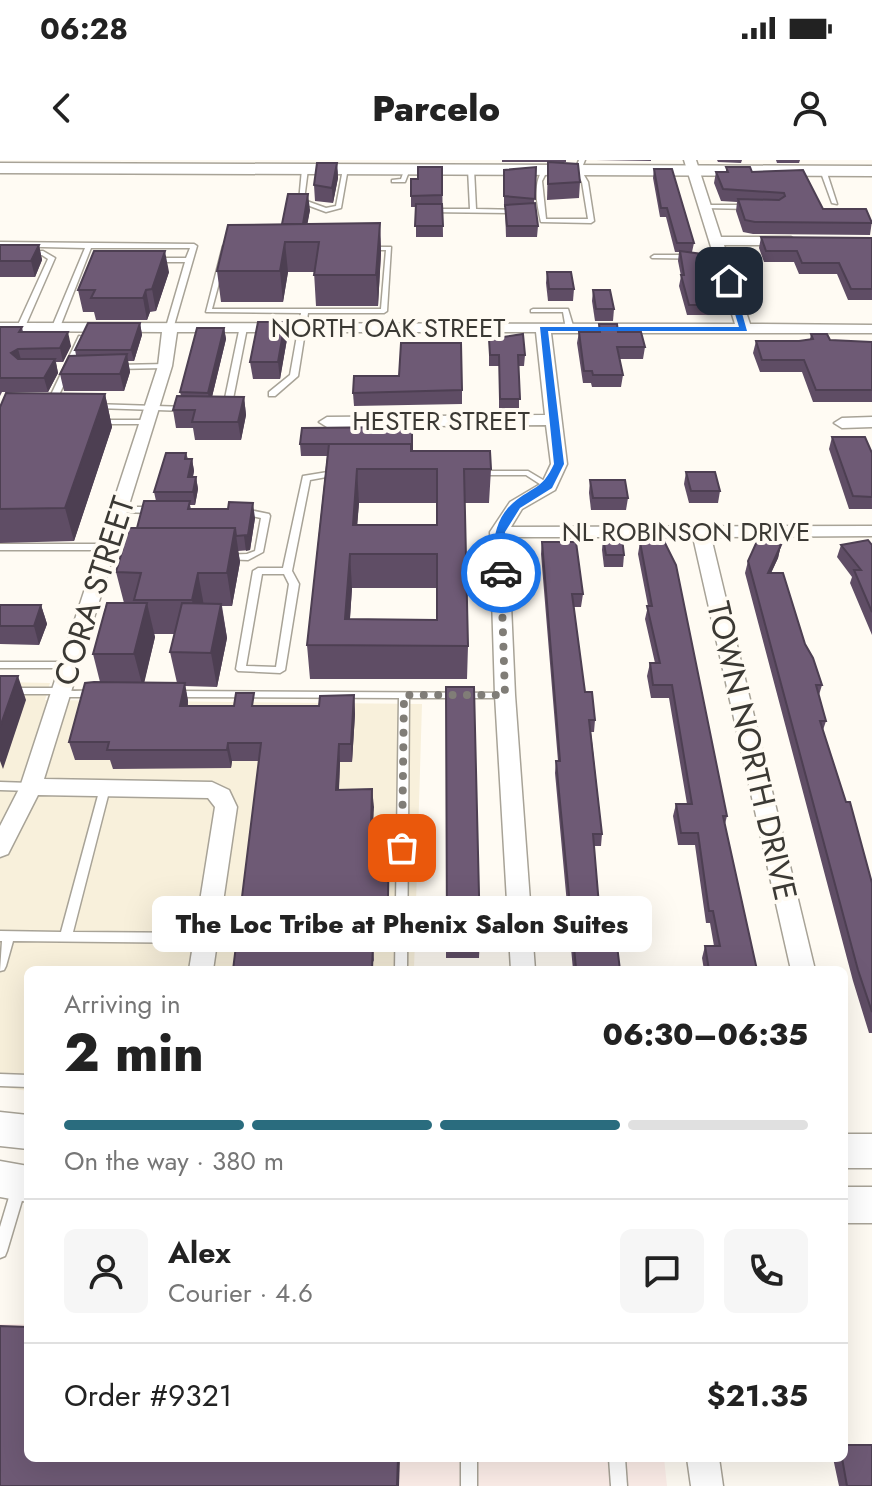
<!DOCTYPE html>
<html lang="en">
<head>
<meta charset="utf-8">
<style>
	body { margin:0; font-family:Jost,sans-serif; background:#f6f6f6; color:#222; height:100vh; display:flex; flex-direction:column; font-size:30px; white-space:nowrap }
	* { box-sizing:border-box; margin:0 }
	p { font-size:26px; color:#767676 }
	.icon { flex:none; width:44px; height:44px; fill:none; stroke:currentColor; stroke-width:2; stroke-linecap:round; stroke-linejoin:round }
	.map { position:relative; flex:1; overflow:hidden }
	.panel { position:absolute; left:24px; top:806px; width:824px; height:496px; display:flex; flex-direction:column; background:#fff; border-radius:12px; box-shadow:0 8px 32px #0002 }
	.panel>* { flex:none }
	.pin { position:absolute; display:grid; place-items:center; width:68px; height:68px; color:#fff; margin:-34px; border-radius:16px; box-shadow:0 4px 12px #0006 }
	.courier { position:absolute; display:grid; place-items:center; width:80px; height:80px; margin:-40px; border:6px solid #1a73e8; border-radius:50%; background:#fff; color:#222; box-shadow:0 2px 10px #0007 }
	.bubble { position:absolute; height:56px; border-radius:12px; background:#fff; box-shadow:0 8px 32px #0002; font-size:26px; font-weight:800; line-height:56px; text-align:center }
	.head em { font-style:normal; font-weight:800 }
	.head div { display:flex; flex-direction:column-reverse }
	.head { display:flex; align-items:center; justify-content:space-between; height:136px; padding:0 40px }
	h1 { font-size:52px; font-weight:800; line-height:60px }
	.bar { display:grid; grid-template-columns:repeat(4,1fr); gap:12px 8px; align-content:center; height:96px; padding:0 40px }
	.bar i { height:10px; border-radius:6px; background:#e0e0e0 }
	.bar .current { background:#2a6c7e }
	.bar p { grid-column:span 4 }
	.line { display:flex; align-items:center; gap:20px; padding:0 40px; border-top:2px solid #e0e0e0 }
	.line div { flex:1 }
	.round { display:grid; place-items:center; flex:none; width:84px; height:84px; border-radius:12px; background:#f6f6f6 }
	.status { display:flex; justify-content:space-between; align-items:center; height:56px; padding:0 40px; background:#fff; direction:ltr }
	.status svg { height:22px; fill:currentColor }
	header { display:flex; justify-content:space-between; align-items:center; height:104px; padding:0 40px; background:#fff; font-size:36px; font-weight:800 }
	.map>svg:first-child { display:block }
	.built { fill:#f8f0db }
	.medical { fill:#fdeee9 }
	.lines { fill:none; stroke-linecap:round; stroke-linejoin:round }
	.lane-casing { stroke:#a8a397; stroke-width:3 }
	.street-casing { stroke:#a8a397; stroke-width:3 }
	.secondary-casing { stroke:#a8a397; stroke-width:3 }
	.lane { fill:#fff; fill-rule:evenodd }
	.street { fill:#fff; fill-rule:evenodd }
	.secondary { fill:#fff; fill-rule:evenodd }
	.wall { fill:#5f4d65; fill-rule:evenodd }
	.shaded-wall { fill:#4d3f52 }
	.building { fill:#6e5a75; stroke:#4d3f52; stroke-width:2; fill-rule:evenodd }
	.route { fill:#1a73e8 }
	.done { stroke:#807d77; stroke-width:8; stroke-dasharray:0 14.4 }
	.labels { text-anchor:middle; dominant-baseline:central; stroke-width:8; stroke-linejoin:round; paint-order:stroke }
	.far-street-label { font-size:26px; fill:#3b3934; stroke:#fffbf3 }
	.street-label { font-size:32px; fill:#3b3934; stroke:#fffbf3 }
</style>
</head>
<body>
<div class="status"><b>06:28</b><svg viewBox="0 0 49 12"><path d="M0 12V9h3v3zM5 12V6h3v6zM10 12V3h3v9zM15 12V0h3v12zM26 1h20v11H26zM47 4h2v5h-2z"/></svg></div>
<header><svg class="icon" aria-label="back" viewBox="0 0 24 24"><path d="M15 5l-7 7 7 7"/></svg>Parcelo<svg class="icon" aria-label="person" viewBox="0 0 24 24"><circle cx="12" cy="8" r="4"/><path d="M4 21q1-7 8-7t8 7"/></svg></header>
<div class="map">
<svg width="872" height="1326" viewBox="0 0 872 1326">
	<rect width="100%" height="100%" fill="#fffbf3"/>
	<!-- built -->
	<polygon class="built" points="0,522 50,523 45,540 422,544 414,810 28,810 28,931 0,927"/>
	<!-- medical -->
	<polygon class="medical" points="0,1164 28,1164 28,1298 664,1298 667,1326 0,1326"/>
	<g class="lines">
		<defs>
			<g id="lane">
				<path d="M579,0H585L581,10L588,22L594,61L591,63L541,62C537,44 532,21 545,7L548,9L542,21L546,59H588L582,22L575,10Z"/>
				<polygon points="305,7 308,9 304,40 326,48 336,46 343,9 348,8 341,48 326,52 299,42 302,9"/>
				<polygon points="471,7 474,9 476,49 517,50 520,52 519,53 426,52 425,51 428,49 470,49 468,9"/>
				<polygon points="405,8 410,9 405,22 392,22 392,20 401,19"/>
				<polygon points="823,8 826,10 837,44 832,43 820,10"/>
				<polygon points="707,45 750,45 753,47 750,49 705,48 704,47"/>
				<polygon points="0,82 194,84 197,86 173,169 166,167 185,102 152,102 149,100 152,98 186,98 190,88 91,88 60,167 56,169 52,167 85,88 0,86"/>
				<path d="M223,86L391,87L387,151L384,153H308L298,216L275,236H269V232L290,215L301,153L206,152ZM228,89L386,90L381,149H212Z"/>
				<polygon points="0,91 43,91 55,98 24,169 17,167 48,99 42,95 0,95"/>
				<polygon points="654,95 721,95 724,97 721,99 652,98 651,97"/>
				<polygon points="533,149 568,149 574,169 570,171 566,169 563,152 531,152 531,150"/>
				<polygon points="240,166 247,168 232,244 223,249 219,247 224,243"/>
				<polygon points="79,176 86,178 57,239 50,241 49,239"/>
				<polygon points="168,204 168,208 165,208 115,209 111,207 115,205"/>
				<polygon points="93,244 187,247 191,249 187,251 96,248 92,246"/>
				<polygon points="95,260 148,260 152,262 148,264 95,264"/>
				<path d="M340,310H343V314L310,320L292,411L299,424L285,510L280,513L238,511L236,509L253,411L258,408H283L303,316ZM262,414H284L289,424L276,507L246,506Z"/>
				<polygon points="474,311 528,311 553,326 552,328 546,328 526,315 474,315"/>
				<polygon points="120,347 155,347 159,350 155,353 117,352 116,350"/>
				<polygon points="240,348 269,354 270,356 263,392 248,400 222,399 222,395 247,394 255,391 261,358 237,353 236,351"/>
				<polygon points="0,384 108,384 112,387 108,390 0,390"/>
				<polygon points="0,502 70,502 75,505 70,508 0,508"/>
				<path d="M0,528H61C73,535 91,526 102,534L97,537H60L55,534H0Z"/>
				<polygon points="174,531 509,533 510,535 509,537 505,538 409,538 407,810 395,810 399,538 174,537 169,534"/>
				<polygon points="0,622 31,623 36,627 31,631 0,630"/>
				<polygon points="105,624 110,628 73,772 207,773 211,775 213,778 211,781 207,783 13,781 6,806 4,810 0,811 2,781 0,781 0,771 61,772 100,628"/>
				<polygon points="0,914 28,915 28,927 0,926"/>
				<polygon points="19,1020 24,1022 26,1027 7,1091 5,1096 0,1098 0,1067 12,1027 14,1022"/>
				<rect x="461" y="1298" width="16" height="28"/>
				<polygon points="609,1298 625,1298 627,1326 611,1326"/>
			</g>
			<g id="street">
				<polygon points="684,0 696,0 721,77 791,77 797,81 791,85 724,85 750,164 872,165 872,173 551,173 567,304 555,330 522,349 511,367 872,366 872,376 711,377 815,810 791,810 693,377 508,377 515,535 535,810 511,810 495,535 490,372 510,342 542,323 551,304 546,265 327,267 319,262 327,257 545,255 536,172 177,172 172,206 44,619 212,622 229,630 237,647 213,810 189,810 215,647 208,638 38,635 8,694 0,697 0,666 20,627 158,206 162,172 0,171 0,163 735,164"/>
				<polygon points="872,257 872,267 842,268 834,263 842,258"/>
				<polygon points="687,1298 719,1298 723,1326 691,1326"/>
			</g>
			<g id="secondary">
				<polygon points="0,3 872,6 872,16 0,13"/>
				<polygon points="0,952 28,955 28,989 0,986"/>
				<rect x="844" y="974" width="28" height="34"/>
				<polygon points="0,1001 28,1006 28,1042 0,1037"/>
				<rect x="844" y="1027" width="28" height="36"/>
			</g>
		</defs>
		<!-- lane casing -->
		<use href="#lane" class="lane-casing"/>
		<!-- street casing -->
		<use href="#street" class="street-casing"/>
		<!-- secondary casing -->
		<use href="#secondary" class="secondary-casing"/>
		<!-- lane -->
		<use href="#lane" class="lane"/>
		<!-- street -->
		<use href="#street" class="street"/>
		<!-- secondary -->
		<use href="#secondary" class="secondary"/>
	</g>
	<!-- wall -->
	<g class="wall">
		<rect x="502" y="0" width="64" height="2"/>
		<polygon points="596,0 651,0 651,1"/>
		<polygon points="717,0 742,0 741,3 718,2"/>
		<polygon points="776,0 800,0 799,3 777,3"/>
		<polygon points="548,2 580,22 579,38 547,40"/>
		<polygon points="337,3 338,18 333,43 315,41 314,25"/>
		<polygon points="442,7 443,77 416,77 416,47 411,47 411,19 418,19"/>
		<polygon points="536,7 534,43 538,66 537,77 506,77 505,47 504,47 504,10"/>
		<polygon points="726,7 752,12 823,49 872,61 870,75 753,74 743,72 736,51 737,42 721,41 714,23 716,12 726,12"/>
		<polygon points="654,9 694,83 692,92 687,92 715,145 713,155 687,155 679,126 681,116 678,101 679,92 675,92 666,57 660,57 653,18"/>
		<polygon points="310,50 307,64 380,63 381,93 378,146 316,146 314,112 288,112 283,142 221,142 217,111 282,64"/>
		<polygon points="761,77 872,78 872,140 848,140 837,114 799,114 794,102 764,102 759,88"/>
		<polygon points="0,85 39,85 42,100 35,117 0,117"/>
		<polygon points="169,112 156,151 150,152 147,160 96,160 94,152 83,152 78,130"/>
		<polygon points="547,112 574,129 573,141 548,141 546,123"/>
		<polygon points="593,130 614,149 613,161 595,161 592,141"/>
		<polygon points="140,163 142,175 134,201 128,201 130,212 124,231 64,231 60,214 76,195 75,190"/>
		<polygon points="599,164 618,172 645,187 643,199 620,199 623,215 621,227 592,227 591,223 583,223 577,183 579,172 598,172"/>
		<polygon points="0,167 22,167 23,172 71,186 63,202 56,202 58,213 48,232 2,232 0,236"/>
		<polygon points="224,168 226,179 212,237 244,237 246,255 241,280 195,280 193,268 176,268 173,250 181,236 180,232"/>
		<polygon points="811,174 830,180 872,182 872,242 813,242 802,212 760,212 753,193 756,181 799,181 810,179"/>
		<polygon points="287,179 280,219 253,219 250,202"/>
		<polygon points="489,179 525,195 524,206 519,206 519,250 499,250 499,206 489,206"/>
		<polygon points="399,216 462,230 462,244 354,246 353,233"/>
		<polygon points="105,234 112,267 74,381 0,383 0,247"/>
		<path d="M302,268L491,309L489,343H465L468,486L467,519H310L307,485L327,296H301L300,284ZM359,343H437V365H357ZM352,428H437V460L350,459Z"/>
		<polygon points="832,277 872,293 872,349 849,349 829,289"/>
		<path d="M186,293L188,299H192L194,311L193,317H196L198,329L195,345H190L191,349L255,358L250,390L238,391L240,402L232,446H222L227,478L217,527L185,526L188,541V546H319L354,535L355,554L352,602H340L339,630L372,629L373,672L390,689L388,756H367L366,785L373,784L374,802L258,601H232L231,608L113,609L110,600H75L69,582L100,522L93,494L124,443L116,412L137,368L156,341L154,332ZM154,474H175L170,492L177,523L144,522L155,477Z"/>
		<polygon points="686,312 720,331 718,343 689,343 684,324"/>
		<polygon points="590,320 628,338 626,350 591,350 589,333"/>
		<polygon points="603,378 624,395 623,407 604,407 602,390"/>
		<polygon points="542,382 583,434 581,447 574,447 585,532 595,560 594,572 591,572 602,674 601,686 594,686 601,769 620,810 573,810 555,613 556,601 558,601 541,394"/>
		<polygon points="640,382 727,656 725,664 757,810 704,810 702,798 705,786 714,786 710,763 706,763 695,685 678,685 673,656 676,644 687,644 669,538 651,538 647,516 650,503 655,503 645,459 648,446 638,394"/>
		<polygon points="781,385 778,398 771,413 805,484 822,525 819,535 826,561 823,570 872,723 872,873 869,873 853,821 745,413 748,401"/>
		<polygon points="841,385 872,385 872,475 850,423 852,417 837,397"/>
		<polygon points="0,445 41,445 47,464 39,485 0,484"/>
		<polygon points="446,527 480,776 479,798 446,798"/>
		<polygon points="833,1298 844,1298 872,1326 839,1326"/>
	</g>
	<!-- shaded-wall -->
	<g class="shaded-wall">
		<polygon points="337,3 338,18 333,43 332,28"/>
		<polygon points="308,34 310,50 304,83 303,67"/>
		<polygon points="380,63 381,93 378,146 376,115"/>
		<polygon points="285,82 288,112 283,142 280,111"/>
		<polygon points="39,85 42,100 35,117 31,101"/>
		<polygon points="165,91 169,112 156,151 152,129"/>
		<polygon points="146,130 150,152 147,160 143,138"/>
		<polygon points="285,162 287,179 280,219 278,202"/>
		<polygon points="140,163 142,175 134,201 131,190"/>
		<polygon points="224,168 226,179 210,245 208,233"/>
		<polygon points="68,172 71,186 63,202 60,188"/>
		<polygon points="18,189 22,203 11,193"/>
		<polygon points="127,194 130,212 124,231 120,214"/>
		<polygon points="55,199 58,213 48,232 44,218"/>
		<polygon points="105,234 112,267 74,381 65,348"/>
		<polygon points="244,237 246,255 241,280 238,262"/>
		<polygon points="192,299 194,311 190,329 188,317"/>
		<polygon points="357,309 359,343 355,394 353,365"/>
		<polygon points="196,317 198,329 195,345 193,332"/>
		<polygon points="253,343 255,358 250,390 246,391 244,376"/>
		<polygon points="235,368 240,402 232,446 227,413"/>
		<polygon points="781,385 778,398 765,426 768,413"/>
		<polygon points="350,394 352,428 348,485 345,459"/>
		<polygon points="198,413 204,446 198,474 192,440"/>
		<polygon points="147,443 155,477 143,528 134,494"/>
		<polygon points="221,444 227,478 217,527 211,493"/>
		<polygon points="41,445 47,464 39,485 34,466"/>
		<polygon points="18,516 26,540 3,609 0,601 0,567"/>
		<polygon points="185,523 188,541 184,564 180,546"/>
		<polygon points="354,535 355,554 352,602 351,584"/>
		<polygon points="228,583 232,601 231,608 227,590"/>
		<polygon points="339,584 340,602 338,648 336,630"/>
		<polygon points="372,629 374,647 372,689 371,672"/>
		<polygon points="389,672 390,689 388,756 388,738"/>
		<polygon points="366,738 367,756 366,802 364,785"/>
		<polygon points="398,1298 400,1298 399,1326 397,1326"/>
	</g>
	<!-- building -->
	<g class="building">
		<polygon points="548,2 578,4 580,22 548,24"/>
		<polygon points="317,3 337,3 332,28 314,25"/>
		<polygon points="418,7 442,7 442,35 411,36 411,19 418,19"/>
		<polygon points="536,7 535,39 504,36 504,10"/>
		<polygon points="726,7 750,7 752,12 803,10 823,49 866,49 872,63 755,62 745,60 738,39 779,40 785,36 784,33 723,29 716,12 728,12"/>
		<polygon points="654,9 672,9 694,83 677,83 667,48 661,48"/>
		<polygon points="288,34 308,34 303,64 282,64"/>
		<polygon points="535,43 538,66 507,66 505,45"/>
		<polygon points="416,44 442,44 443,66 415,66"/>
		<polygon points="380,63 376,115 314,115 319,82 285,82 280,111 217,111 228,65"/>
		<polygon points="761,77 872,78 872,129 851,129 839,103 802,103 797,91 766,91"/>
		<polygon points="0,85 39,85 31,101 0,101"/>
		<polygon points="94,91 165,91 152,129 146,130 143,138 91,138 95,130 78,130"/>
		<polygon points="680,91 702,94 715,145 689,145 681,115 684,115"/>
		<polygon points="547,112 571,112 574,129 549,129"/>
		<polygon points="593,130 610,130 614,149 596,149"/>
		<polygon points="258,162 285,162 278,202 250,202"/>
		<polygon points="88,163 140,163 131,190 75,190"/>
		<polygon points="599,164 617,164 618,172 641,172 645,187 617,187 623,215 593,215 592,211 584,211 579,172 600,172"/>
		<polygon points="0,167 22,167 19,172 68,172 60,188 18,189 11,193 18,199 55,199 44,218 0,218"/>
		<polygon points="197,168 224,168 208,233 180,232"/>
		<polygon points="523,174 525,195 518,195 520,239 500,239 499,195 490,195 489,179"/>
		<polygon points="811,174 827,174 830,180 872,182 872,230 816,230 804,200 762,200 756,181 799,181 813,179"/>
		<polygon points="401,183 461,183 462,230 353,233 354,216 399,216"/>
		<polygon points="127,194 120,214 60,214 69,196"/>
		<polygon points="6,233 105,234 65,348 0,349 0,247"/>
		<polygon points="177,236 244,237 238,262 192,262 195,250 173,250"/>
		<polygon points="412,267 412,291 411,284 300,284 302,268"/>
		<polygon points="832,277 865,277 872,293 872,337 853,336"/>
		<path d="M329,284H411V291H490L491,309H464L468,486L307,485ZM357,309H437V365H353ZM350,394H437V460L345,459Z"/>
		<polygon points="166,293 186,293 185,299 192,299 188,317 196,317 193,332 154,332"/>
		<polygon points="686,312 715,312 720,331 691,331"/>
		<polygon points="590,320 625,320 628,338 593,338"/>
		<polygon points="144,341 190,341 188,349 228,349 229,342 253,343 248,375 236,376 235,368 137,368"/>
		<polygon points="129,368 235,368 227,413 198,413 192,440 134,440 141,413 116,412"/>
		<polygon points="603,378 622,378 624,395 606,395"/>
		<polygon points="663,379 676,405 727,656 723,656 757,810 709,810 705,786 720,786 713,751 709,751 698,673 681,673 676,644 692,644 672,525 653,525 650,503 660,503 647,446 652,446 640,382"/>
		<polygon points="758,379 781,385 768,413 783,413 805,484 813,498 822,525 816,525 826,561 820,561 846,642 850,642 872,723 872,852 858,810 748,401"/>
		<polygon points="868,380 872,385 872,452 854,410 861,410 841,385"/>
		<polygon points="542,382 576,382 583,434 572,434 585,532 592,532 595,560 589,560 602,674 593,674 601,769 615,769 620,810 580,810 579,808 576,808 556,601 560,601"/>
		<polygon points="107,443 147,443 134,494 93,494"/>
		<polygon points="182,443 221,444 211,493 170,492"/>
		<polygon points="0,445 41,445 34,466 0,466"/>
		<polygon points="0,516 18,516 0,567"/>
		<polygon points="94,522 185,523 180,546 234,546 236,533 254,533 252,546 319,546 320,536 354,535 351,584 339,584 336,630 372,629 371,672 389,672 388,738 366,738 364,785 373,784 372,810 233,810 261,583 228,583 227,590 107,590 109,582 69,582 85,523"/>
		<polygon points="446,527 474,527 480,776 447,776"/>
		<polygon points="0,1166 28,1167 28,1298 398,1298 397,1326 0,1326"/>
		<polygon points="844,1285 872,1285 872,1326 847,1326 842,1298 844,1298"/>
	</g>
	<!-- route -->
	<path class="route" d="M729,119L733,121L747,171H548L564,304L552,328L520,348L505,372L506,413L497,415C490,391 493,360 513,343C533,326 542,330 554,304L540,167H739L725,121Z"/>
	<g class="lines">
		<!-- done -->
		<polyline class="done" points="402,688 404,535 505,535 501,413"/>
	</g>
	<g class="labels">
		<!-- far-street labels -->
		<g class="far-street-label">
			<text x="388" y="168">NORTH OAK STREET</text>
			<text x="441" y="261">HESTER STREET</text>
			<text x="686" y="372">NL ROBINSON DRIVE</text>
		</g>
		<!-- street labels -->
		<g class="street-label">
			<text transform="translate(94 431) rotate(-72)">CORA STREET</text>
			<text transform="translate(752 591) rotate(77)">TOWN NORTH DRIVE</text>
		</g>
	</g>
</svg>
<div class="pin" style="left:402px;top:688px;background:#ea580c"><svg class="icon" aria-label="bag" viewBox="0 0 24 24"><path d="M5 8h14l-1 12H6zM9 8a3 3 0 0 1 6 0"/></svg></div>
<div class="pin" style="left:729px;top:121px;background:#1f2937"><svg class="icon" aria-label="home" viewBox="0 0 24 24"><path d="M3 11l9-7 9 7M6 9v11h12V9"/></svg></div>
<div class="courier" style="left:501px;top:413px"><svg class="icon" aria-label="car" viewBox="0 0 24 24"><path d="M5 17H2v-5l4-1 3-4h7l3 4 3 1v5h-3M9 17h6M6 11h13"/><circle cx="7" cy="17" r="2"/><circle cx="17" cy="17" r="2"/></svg></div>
<div class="bubble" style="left:152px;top:736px;width:500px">The Loc Tribe at Phenix Salon Suites</div>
<section class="panel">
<div class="head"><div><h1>2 min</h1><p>Arriving in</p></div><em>06:30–06:35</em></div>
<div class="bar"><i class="current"></i><i class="current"></i><i class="current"></i><i></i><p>On the way · 380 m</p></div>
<div class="line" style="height:144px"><a class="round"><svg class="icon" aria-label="person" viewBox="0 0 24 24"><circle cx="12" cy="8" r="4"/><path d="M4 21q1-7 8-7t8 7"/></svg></a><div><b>Alex</b><p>Courier · 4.6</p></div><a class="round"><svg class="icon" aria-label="chat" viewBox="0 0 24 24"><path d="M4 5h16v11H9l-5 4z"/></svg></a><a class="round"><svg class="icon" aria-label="phone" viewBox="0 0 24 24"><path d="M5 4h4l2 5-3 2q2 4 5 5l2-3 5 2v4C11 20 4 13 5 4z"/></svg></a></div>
<div class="line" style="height:104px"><div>Order #9321</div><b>$21.35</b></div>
</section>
</div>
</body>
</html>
